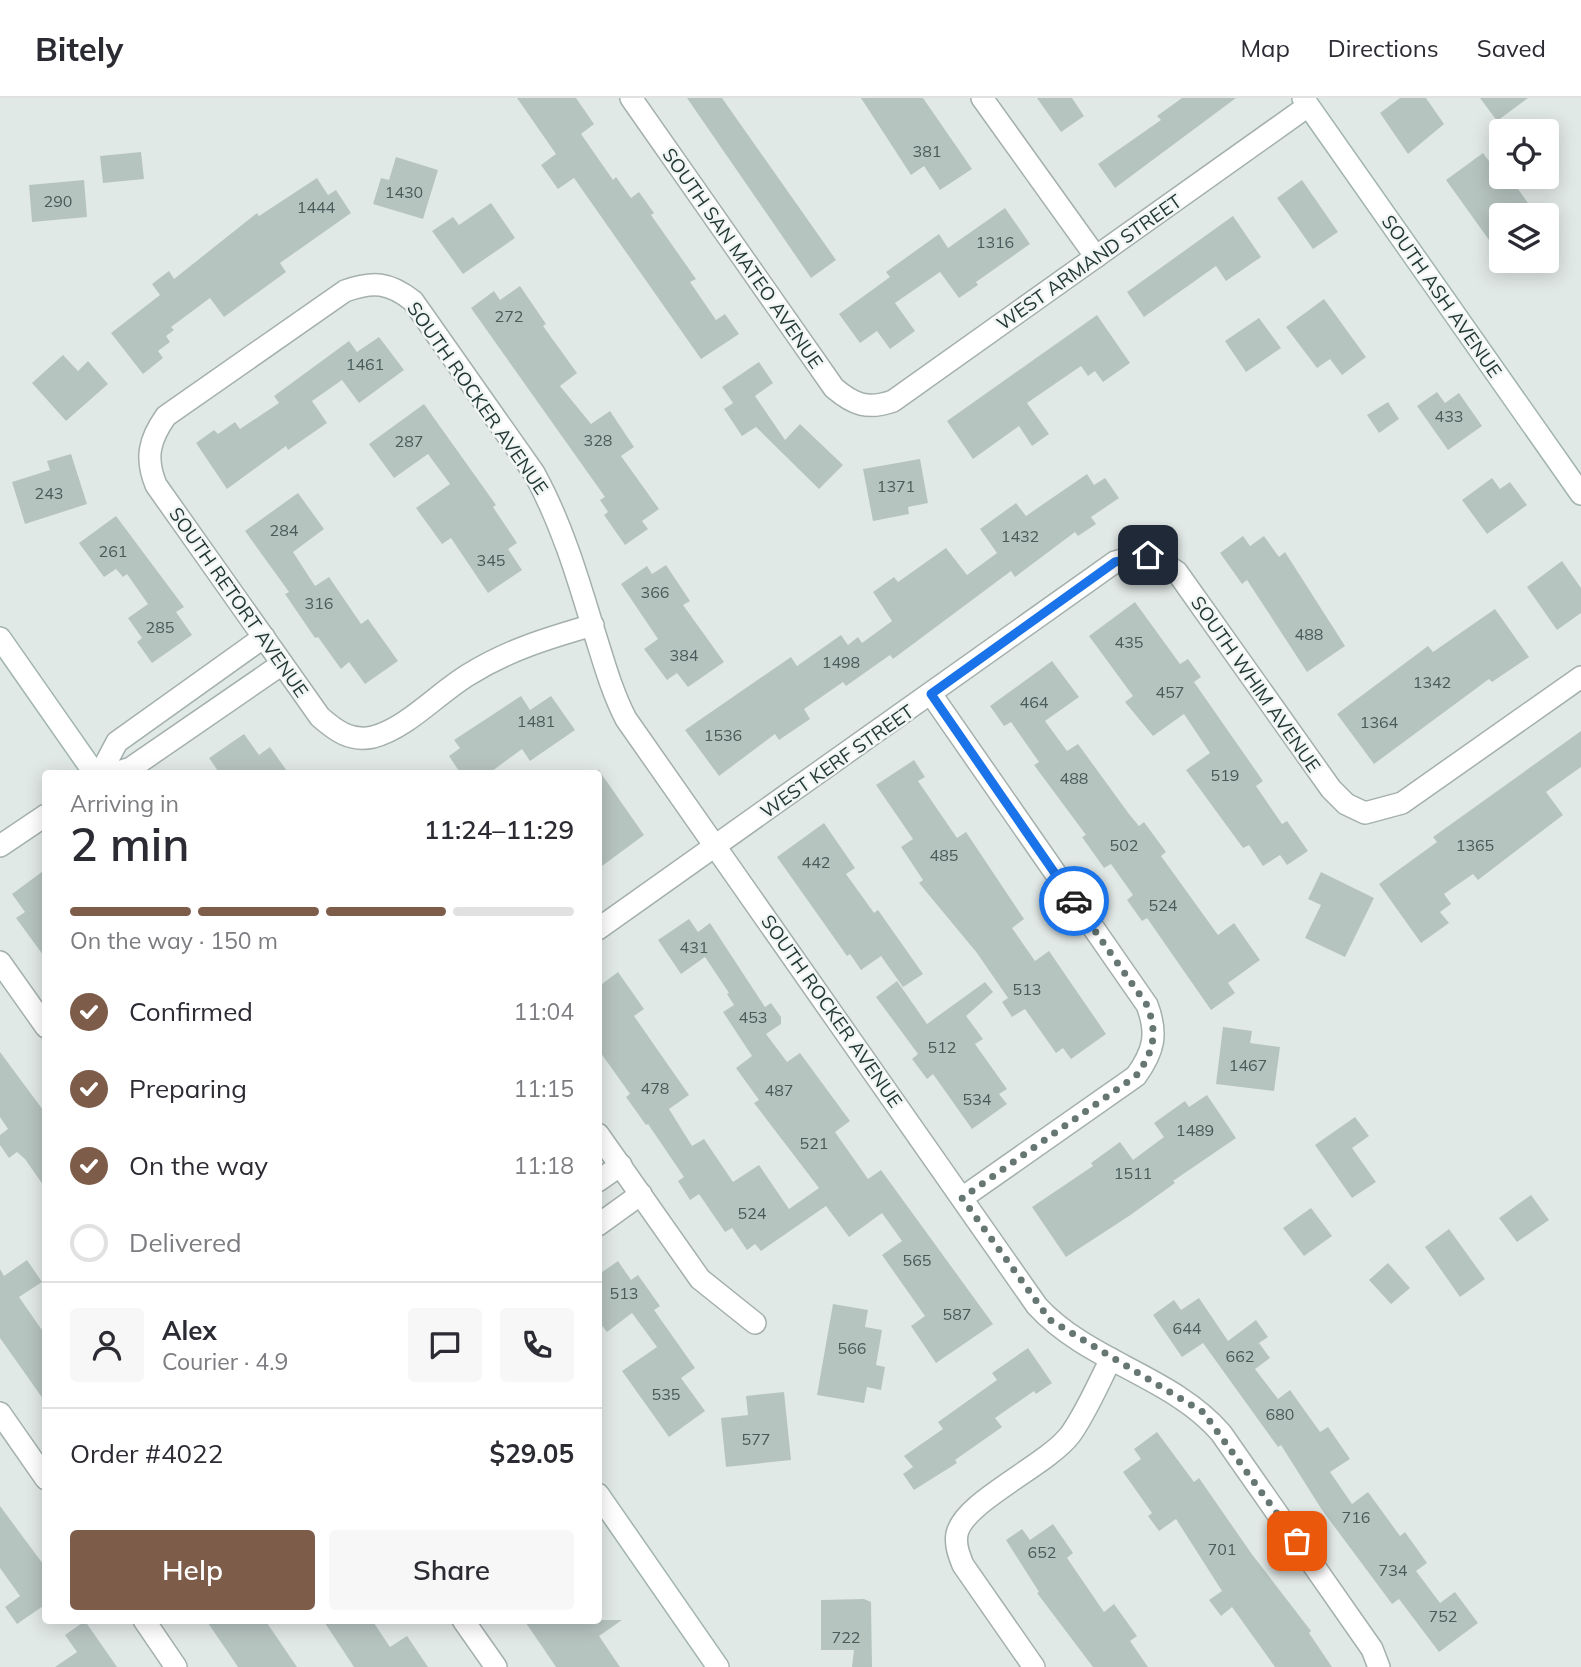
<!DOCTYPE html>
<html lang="en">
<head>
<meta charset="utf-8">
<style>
	body { margin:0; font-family:Mulish,sans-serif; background:#f7f7f7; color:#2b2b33; height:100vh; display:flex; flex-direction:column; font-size:26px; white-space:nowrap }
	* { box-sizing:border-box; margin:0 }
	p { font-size:23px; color:#7c7c81 }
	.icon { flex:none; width:38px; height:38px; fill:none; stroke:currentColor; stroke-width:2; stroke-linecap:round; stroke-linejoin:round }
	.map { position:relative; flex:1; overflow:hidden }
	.side { position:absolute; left:42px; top:672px; width:560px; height:854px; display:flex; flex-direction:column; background:#fff; border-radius:7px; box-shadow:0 4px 18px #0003 }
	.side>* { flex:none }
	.buttons { position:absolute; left:1489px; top:21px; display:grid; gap:14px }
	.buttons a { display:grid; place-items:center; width:70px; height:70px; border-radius:7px; background:#fff; box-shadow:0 4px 18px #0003; font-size:35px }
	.pin { position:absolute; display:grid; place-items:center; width:60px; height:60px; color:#fff; margin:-30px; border-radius:14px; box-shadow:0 4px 10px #0006 }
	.courier { position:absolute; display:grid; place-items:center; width:70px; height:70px; margin:-35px; border:5px solid #1a73e8; border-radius:50%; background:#fff; color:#222; box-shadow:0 2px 9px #0007 }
	.overview em { font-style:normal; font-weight:600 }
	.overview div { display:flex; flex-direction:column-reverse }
	.overview { display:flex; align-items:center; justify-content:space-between; height:119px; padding:0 28px }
	h1 { font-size:46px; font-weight:600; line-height:52px }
	.bar { display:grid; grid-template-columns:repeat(4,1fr); gap:10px 7px; align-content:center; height:84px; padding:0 28px }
	.bar i { height:9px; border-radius:5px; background:#e1e1e2 }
	.bar .on { background:#7d5c4a }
	.bar p { grid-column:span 4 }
	.line { display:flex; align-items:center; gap:18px; padding:0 28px; border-top:2px solid #e1e1e2 }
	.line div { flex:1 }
	.round { display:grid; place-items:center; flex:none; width:74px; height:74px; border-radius:7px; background:#f7f7f7 }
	ol { padding:0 28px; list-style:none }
	li { display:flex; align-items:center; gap:21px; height:77px }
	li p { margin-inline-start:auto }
	li .icon { padding:7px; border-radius:50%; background:#7d5c4a; color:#fff; stroke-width:4 }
	li:last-child { color:#7c7c81 }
	li i { width:38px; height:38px; border:4px solid #e1e1e2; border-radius:50% }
	.action { display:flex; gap:14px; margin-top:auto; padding:14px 28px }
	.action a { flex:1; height:80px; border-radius:7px; background:#7d5c4a; color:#fff; font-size:28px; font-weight:600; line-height:80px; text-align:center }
	.action a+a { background:#f7f7f7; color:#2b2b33 }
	header { display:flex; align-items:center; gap:42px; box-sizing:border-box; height:98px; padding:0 35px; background:#fff; border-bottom:2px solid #e1e1e2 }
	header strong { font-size:33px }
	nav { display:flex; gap:38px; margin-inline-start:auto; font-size:24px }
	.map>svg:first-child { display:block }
	.building { fill:#b6c4c0 }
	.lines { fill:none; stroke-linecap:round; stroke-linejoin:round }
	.street-casing { stroke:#a4b0ae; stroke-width:24 }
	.secondary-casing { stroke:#a1b4b0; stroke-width:24 }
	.street { stroke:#fff; stroke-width:21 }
	.secondary { stroke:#fff; stroke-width:21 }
	.done { stroke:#667673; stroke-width:7; stroke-dasharray:0 12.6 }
	.route { stroke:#1a73e8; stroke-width:9 }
	.labels { text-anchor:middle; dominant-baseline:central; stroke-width:5; stroke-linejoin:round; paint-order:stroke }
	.number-label { font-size:16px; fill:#485b58 }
	.street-label { font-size:19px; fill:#233835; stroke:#f1f6f4 }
</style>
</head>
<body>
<header>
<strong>Bitely</strong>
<nav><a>Map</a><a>Directions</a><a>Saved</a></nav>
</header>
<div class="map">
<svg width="1581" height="1569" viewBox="0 0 1581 1569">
	<rect width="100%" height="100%" fill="#e1e9e7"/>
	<!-- building -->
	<g class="building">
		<polygon points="517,0 576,0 594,26 581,36 613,82 616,79 631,100 639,94 654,115 651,117 696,181 690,184 716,222 725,216 739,236 701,261 574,80 558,91 541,67 556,56"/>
		<polygon points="687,0 722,0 836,162 811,180"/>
		<polygon points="861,0 923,0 972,71 940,92 924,68 911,77"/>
		<polygon points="1037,0 1072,0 1084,18 1061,34"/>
		<polygon points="1182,0 1236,0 1115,90 1098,66 1161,22 1157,18"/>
		<polygon points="1400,0 1426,0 1444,26 1408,56 1380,15"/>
		<polygon points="1480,0 1528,0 1497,23"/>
		<polygon points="141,54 144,81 103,85 100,58"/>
		<polygon points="1483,55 1507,88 1513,84 1530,108 1517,117 1502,117 1502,160 1446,82"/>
		<polygon points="396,59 438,72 423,121 373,106 381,80 389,82"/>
		<polygon points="317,80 328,97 336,92 351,115 280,165 286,174 224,219 210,200 171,229 174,232 166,238 170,244 158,253 163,260 143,276 111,235 160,197 152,186 169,173 174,181 257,115 259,118"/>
		<polygon points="84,82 87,119 32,124 29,87"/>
		<polygon points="1302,82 1338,134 1313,151 1277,100"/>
		<polygon points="491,105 515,140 463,176 432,133 453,119 459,127"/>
		<polygon points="1005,110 1030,146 976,184 978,187 959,200 940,174 895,205 915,233 890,251 877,233 860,245 839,216 890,179 886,174 939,136 948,150"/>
		<polygon points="1233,118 1261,159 1226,183 1216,168 1144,219 1127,194"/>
		<polygon points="520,188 546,226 543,228 577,275 560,288 591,326 610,313 634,349 621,358 659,411 642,423 648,431 625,447 604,417 608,414 600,402 605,399 471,210 494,193 500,202"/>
		<polygon points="1324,201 1366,259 1342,277 1330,261 1317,270 1286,229"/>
		<polygon points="1097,217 1130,265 1103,284 1095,273 1088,278 1081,268 1027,305 1049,336 1032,348 1019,328 973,361 947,323"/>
		<polygon points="1259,220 1281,250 1246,274 1225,243"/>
		<polygon points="379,239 404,272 359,305 342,282 312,303 327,325 288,352 286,348 227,391 196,345 214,332 218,336 235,324 240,331 279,305 274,298 349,243 357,254"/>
		<polygon points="63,257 78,273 88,263 108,286 66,323 32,285"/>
		<polygon points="759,264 773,285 755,298 785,342 800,326 843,367 819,391 756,329 742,338 724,311 733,305 722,289"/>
		<polygon points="1437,294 1445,305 1459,295 1482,328 1448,352 1417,308"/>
		<polygon points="1388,304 1399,321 1379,335 1367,317"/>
		<polygon points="424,306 496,407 493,409 517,445 508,451 522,472 488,495 451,440 442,446 416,410 450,386 428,356 394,380 369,346"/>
		<polygon points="71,356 87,406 25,426 12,384 50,372 47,363"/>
		<polygon points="920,361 928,405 908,409 909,416 873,423 863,371"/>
		<polygon points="1087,376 1094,387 1105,380 1119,400 1091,419 1096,426 1078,438 1075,434 1015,479 1011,473 893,561 890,557 846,588 843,584 804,611 810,621 779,642 775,636 719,678 685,632 791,559 797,568 841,537 848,547 858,539 862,545 892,523 873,494 894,479 898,484 946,450 967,477 997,455 980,431 1016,405 1026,418"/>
		<polygon points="1492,380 1500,391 1510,384 1527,407 1487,436 1462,402"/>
		<polygon points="298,395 324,431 293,454 315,488 329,479 361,526 368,521 398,563 365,586 349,564 341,571 318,539 315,540 285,496 289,494 245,433"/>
		<polygon points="116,418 184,509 176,514 192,537 152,565 137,544 142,540 128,520 148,506 127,476 123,479 116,471 104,479 79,445"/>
		<polygon points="1243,438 1250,448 1264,438 1279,459 1285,454 1345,548 1307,574 1247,482 1242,486 1220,455"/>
		<polygon points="1562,463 1581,490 1581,515 1557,532 1527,489"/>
		<polygon points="666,467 690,503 683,507 724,564 688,589 677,575 667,582 644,551 658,541 621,486 647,468 652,476"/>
		<polygon points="1135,504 1180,566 1188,561 1201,579 1194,584 1263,683 1256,688 1282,726 1287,723 1308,753 1287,767 1280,757 1263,768 1249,747 1243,750 1186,672 1210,655 1184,616 1153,638 1125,604 1133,598 1089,538"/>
		<polygon points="1495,511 1529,559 1492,584 1489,581 1374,666 1337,616 1428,548 1433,554"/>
		<polygon points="1052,563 1079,599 1045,623 1067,653 1078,646 1129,716 1139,728 1144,724 1166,754 1161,758 1218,837 1234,825 1260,862 1228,885 1235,895 1211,912 1147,820 1142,823 1127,802 1133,797 1111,766 1104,770 1082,739 1086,737 1034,667 1039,664 1011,624 1004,628 990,608"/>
		<polygon points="521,598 530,612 551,598 575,632 530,663 522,651 488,676 461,676 449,658 460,650 454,642"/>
		<polygon points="1581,633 1581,669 1546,694 1563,717 1478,782 1473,776 1444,796 1451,806 1440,814 1449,825 1421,845 1379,786 1437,744 1433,739"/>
		<polygon points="244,636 259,657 270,649 289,676 220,676 209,660"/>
		<polygon points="914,662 925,679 918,683 957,740 966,734 1024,821 1012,830 1035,863 1049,853 1106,936 1071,961 1063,950 1056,955 1025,911 1012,919 1002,904 1008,900 977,855 919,785 923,782 901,749 913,741 876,687"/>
		<polygon points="598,671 644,737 598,771"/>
		<polygon points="824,725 855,770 846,776 874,815 878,812 923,876 903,889 881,858 861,872 850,856 847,858 777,759"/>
		<polygon points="46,771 46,861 16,820 25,814 12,796"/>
		<polygon points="1321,774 1374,800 1345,859 1305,840 1321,807 1308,801"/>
		<polygon points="689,821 698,834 710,825 765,909 771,905 781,919 781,926 766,936 787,964 800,955 850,1023 835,1034 868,1081 881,1072 993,1226 936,1265 911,1228 925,1218 882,1157 902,1143 882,1115 849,1139 826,1108 761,1153 755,1146 747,1152 732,1130 725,1134 699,1096 690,1102 678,1083 684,1079 648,1026 646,1027 626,999 630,996 598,951 598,889 618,874 644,911 634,918 689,997 669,1011 692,1048 704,1041 733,1084 759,1067 789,1111 819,1090 754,1005 759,1002 736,970 752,958 723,914 734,907 727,896 729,895 705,859 681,876 658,842"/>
		<polygon points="897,883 927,926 985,884 993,894 966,918 983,941 975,946 1007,991 999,996 1007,1006 972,1031 933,976 927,981 912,961 918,956 876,899"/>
		<polygon points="1223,929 1252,933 1250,945 1280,949 1274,993 1216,986"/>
		<polygon points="0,954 46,1016 46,1091 25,1061 17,1054 9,1060 0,1047 0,1037 8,1031 0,1019"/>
		<polygon points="1207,997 1236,1040 1173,1083 1175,1085 1129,1118 1066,1159 1032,1109 1093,1068 1091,1065 1120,1044 1133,1062 1164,1039 1154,1025 1185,1003 1189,1009"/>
		<polygon points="1355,1019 1369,1038 1352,1050 1376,1084 1352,1100 1315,1047"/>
		<polygon points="1531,1097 1549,1122 1517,1144 1499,1120"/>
		<polygon points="1311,1110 1332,1138 1304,1158 1283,1130"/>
		<polygon points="1449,1131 1485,1181 1460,1199 1425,1149"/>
		<polygon points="27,1162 42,1184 19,1199 46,1238 46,1305 0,1240 0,1171 4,1178"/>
		<polygon points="618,1163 631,1182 638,1177 660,1208 654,1212 695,1270 681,1280 705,1313 669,1339 622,1273 657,1249 632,1215 607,1234 598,1222 598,1177"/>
		<polygon points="1388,1165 1410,1190 1391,1206 1369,1182"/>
		<polygon points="1199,1200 1228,1243 1256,1222 1268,1239 1259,1245 1270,1260 1255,1271 1278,1301 1290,1292 1320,1334 1328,1329 1350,1361 1330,1374 1352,1406 1368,1394 1400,1438 1405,1434 1427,1465 1416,1473 1440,1505 1455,1494 1478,1525 1439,1554 1399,1501 1392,1506 1322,1412 1281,1347 1278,1349 1203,1245 1182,1259 1153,1217 1174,1202 1181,1212"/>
		<polygon points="833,1206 868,1212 865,1229 882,1232 876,1267 885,1269 881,1292 867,1289 864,1305 817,1297"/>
		<polygon points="1028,1250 1052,1285 1036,1296 1034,1293 995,1320 1002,1329 955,1362 957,1365 914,1392 903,1376 913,1369 904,1358 943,1331 938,1324 997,1282 992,1275"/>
		<polygon points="784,1294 791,1362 726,1369 721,1320 748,1317 746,1298"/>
		<polygon points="1157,1334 1194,1384 1199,1380 1251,1455 1311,1533 1309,1535 1332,1569 1275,1569 1232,1509 1221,1518 1209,1502 1222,1493 1176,1421 1159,1433 1148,1418 1152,1415 1123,1374 1141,1361 1134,1351"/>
		<polygon points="0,1408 46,1470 46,1506 17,1526 5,1509 20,1498 0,1470"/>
		<polygon points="1053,1426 1073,1455 1067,1460 1104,1514 1114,1506 1137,1538 1130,1543 1148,1569 1093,1569 1037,1495 1039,1494 1006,1442 1022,1431 1030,1442"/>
		<polygon points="864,1501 871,1504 872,1569 852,1569 854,1552 821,1552 821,1502"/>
		<polygon points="206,1522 265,1522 297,1569 238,1569"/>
		<polygon points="323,1522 372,1522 390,1549 407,1538 428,1569 354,1569"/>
		<polygon points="524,1522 622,1522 599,1538 620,1569 556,1569"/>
		<polygon points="85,1523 117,1569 55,1569 77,1554 65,1537"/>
	</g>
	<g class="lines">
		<defs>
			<g id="street">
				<path d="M631,0L834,290C854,307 868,312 893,303L1308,8"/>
				<polyline points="982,0 1096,159"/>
				<path d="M593,527C548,540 508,552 468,577C437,596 407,630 373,639C351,644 336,633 320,619L156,387C145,360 149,342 166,318L345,193C373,183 389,184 413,203L534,375C561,424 577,477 593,530C603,561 611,592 626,621L1037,1208C1088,1264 1172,1278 1221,1335L1372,1551L1379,1569"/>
				<path d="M931,596L1147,907C1158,936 1154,953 1136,978L962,1100"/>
				<polyline points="100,676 117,644 264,539"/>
				<polyline points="112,676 131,670 282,566"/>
				<polyline points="0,748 46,717"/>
				<path d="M598,831L1115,464C1141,456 1155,458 1177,474L1331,691L1346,706L1365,715L1402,705L1581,579"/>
				<polyline points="0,864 46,929"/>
				<polyline points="598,1036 700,1181 755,1225"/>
				<polyline points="598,1083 621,1067"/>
				<polyline points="598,1127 641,1096"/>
				<polyline points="0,1315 46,1381"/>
				<polyline points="144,1522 176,1569"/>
				<polyline points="463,1522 496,1569"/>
				<path d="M1034,1569L963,1467C959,1457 955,1447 957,1436C963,1404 1046,1368 1070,1337C1086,1315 1098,1286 1111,1261"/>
			</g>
			<g id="secondary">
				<polyline points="1303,0 1581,396"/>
				<polyline points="0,540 95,676"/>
				<polyline points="598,1396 718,1569"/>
			</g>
		</defs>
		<!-- street casing -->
		<use href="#street" class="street-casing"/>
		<!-- secondary casing -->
		<use href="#secondary" class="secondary-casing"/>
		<!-- street -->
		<use href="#street" class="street"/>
		<!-- secondary -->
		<use href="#secondary" class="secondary"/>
	</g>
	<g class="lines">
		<!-- done -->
		<path class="done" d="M1074,803L1147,907C1158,936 1154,953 1136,978L962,1100L1050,1222L1203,1314L1297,1443"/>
		<!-- route -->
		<polyline class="route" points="1074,803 931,596 1115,464 1148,457"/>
	</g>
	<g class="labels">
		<!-- number labels -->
		<g class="number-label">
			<text x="927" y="53">381</text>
			<text x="404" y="94">1430</text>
			<text x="58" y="103">290</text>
			<text x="316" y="109">1444</text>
			<text x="995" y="144">1316</text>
			<text x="509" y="218">272</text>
			<text x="365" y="266">1461</text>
			<text x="1449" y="318">433</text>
			<text x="598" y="342">328</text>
			<text x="409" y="343">287</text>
			<text x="896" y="388">1371</text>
			<text x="49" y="395">243</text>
			<text x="284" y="432">284</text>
			<text x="1020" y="438">1432</text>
			<text x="113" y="453">261</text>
			<text x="491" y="462">345</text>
			<text x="655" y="494">366</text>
			<text x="319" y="505">316</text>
			<text x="160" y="529">285</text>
			<text x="1309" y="536">488</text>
			<text x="1129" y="544">435</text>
			<text x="684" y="557">384</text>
			<text x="841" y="564">1498</text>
			<text x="1432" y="584">1342</text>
			<text x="1170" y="594">457</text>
			<text x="1034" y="604">464</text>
			<text x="536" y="623">1481</text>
			<text x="1379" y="624">1364</text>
			<text x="723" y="637">1536</text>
			<text x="1225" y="677">519</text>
			<text x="1074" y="680">488</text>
			<text x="1124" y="747">502</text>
			<text x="1475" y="747">1365</text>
			<text x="944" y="757">485</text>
			<text x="816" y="764">442</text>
			<text x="1163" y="807">524</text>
			<text x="694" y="849">431</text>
			<text x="1027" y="891">513</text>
			<text x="753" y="919">453</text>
			<text x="942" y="949">512</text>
			<text x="1248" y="967">1467</text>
			<text x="655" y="990">478</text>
			<text x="779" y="992">487</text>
			<text x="977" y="1001">534</text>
			<text x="1195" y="1032">1489</text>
			<text x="814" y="1045">521</text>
			<text x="1133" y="1075">1511</text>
			<text x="752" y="1115">524</text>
			<text x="917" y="1162">565</text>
			<text x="624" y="1195">513</text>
			<text x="957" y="1216">587</text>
			<text x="1187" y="1230">644</text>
			<text x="852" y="1250">566</text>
			<text x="1240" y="1258">662</text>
			<text x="666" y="1296">535</text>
			<text x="1280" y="1316">680</text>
			<text x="756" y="1341">577</text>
			<text x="1356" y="1419">716</text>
			<text x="1222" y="1451">701</text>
			<text x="1042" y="1454">652</text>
			<text x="1393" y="1472">734</text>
			<text x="1443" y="1518">752</text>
			<text x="846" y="1539">722</text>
		</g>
		<!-- street labels -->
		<g class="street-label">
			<text transform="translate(743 160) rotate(55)">SOUTH SAN MATEO AVENUE</text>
			<text transform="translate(1089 164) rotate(-35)">WEST ARMAND STREET</text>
			<text transform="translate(1442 198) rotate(55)">SOUTH ASH AVENUE</text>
			<text transform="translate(478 300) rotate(55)">SOUTH ROCKER AVENUE</text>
			<text transform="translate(239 504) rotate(55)">SOUTH RETORT AVENUE</text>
			<text transform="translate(1256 586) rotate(55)">SOUTH WHIM AVENUE</text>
			<text transform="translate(837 663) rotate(-35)">WEST KERF STREET</text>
			<text transform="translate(832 913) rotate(55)">SOUTH ROCKER AVENUE</text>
		</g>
	</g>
</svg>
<div class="buttons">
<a><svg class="icon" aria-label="locate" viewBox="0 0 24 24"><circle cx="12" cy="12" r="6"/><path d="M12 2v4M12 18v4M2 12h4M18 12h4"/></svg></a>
<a><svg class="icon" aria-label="layers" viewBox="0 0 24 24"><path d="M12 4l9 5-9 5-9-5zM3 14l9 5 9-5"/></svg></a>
</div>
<div class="pin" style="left:1297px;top:1443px;background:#ea580c"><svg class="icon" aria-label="bag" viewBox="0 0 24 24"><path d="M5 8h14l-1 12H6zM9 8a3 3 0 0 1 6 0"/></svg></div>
<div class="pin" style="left:1148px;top:457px;background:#1f2937"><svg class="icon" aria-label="home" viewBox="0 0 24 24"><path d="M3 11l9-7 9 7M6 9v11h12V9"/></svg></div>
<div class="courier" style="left:1074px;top:803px"><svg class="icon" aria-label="car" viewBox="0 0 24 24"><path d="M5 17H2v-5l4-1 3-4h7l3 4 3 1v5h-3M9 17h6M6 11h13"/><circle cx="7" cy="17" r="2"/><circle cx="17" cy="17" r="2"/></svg></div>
<section class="side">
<div class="overview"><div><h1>2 min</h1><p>Arriving in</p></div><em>11:24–11:29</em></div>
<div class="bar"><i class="on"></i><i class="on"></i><i class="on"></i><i></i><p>On the way · 150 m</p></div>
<ol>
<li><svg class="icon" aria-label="check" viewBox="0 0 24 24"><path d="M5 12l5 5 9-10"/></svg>Confirmed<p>11:04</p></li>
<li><svg class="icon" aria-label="check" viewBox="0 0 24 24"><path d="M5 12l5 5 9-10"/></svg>Preparing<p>11:15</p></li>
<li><svg class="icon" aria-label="check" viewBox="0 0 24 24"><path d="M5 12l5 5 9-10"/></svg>On the way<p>11:18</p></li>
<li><i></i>Delivered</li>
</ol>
<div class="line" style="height:126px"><a class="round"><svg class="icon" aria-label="person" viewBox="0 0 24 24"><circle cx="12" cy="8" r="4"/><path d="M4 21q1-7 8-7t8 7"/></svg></a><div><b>Alex</b><p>Courier · 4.9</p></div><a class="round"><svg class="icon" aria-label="chat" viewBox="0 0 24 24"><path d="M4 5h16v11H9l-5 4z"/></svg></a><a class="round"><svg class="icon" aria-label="phone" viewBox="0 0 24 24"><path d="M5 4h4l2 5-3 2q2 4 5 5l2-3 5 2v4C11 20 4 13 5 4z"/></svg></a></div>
<div class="line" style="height:91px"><div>Order #4022</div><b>$29.05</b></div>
<div class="action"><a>Help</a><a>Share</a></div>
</section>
</div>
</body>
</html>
